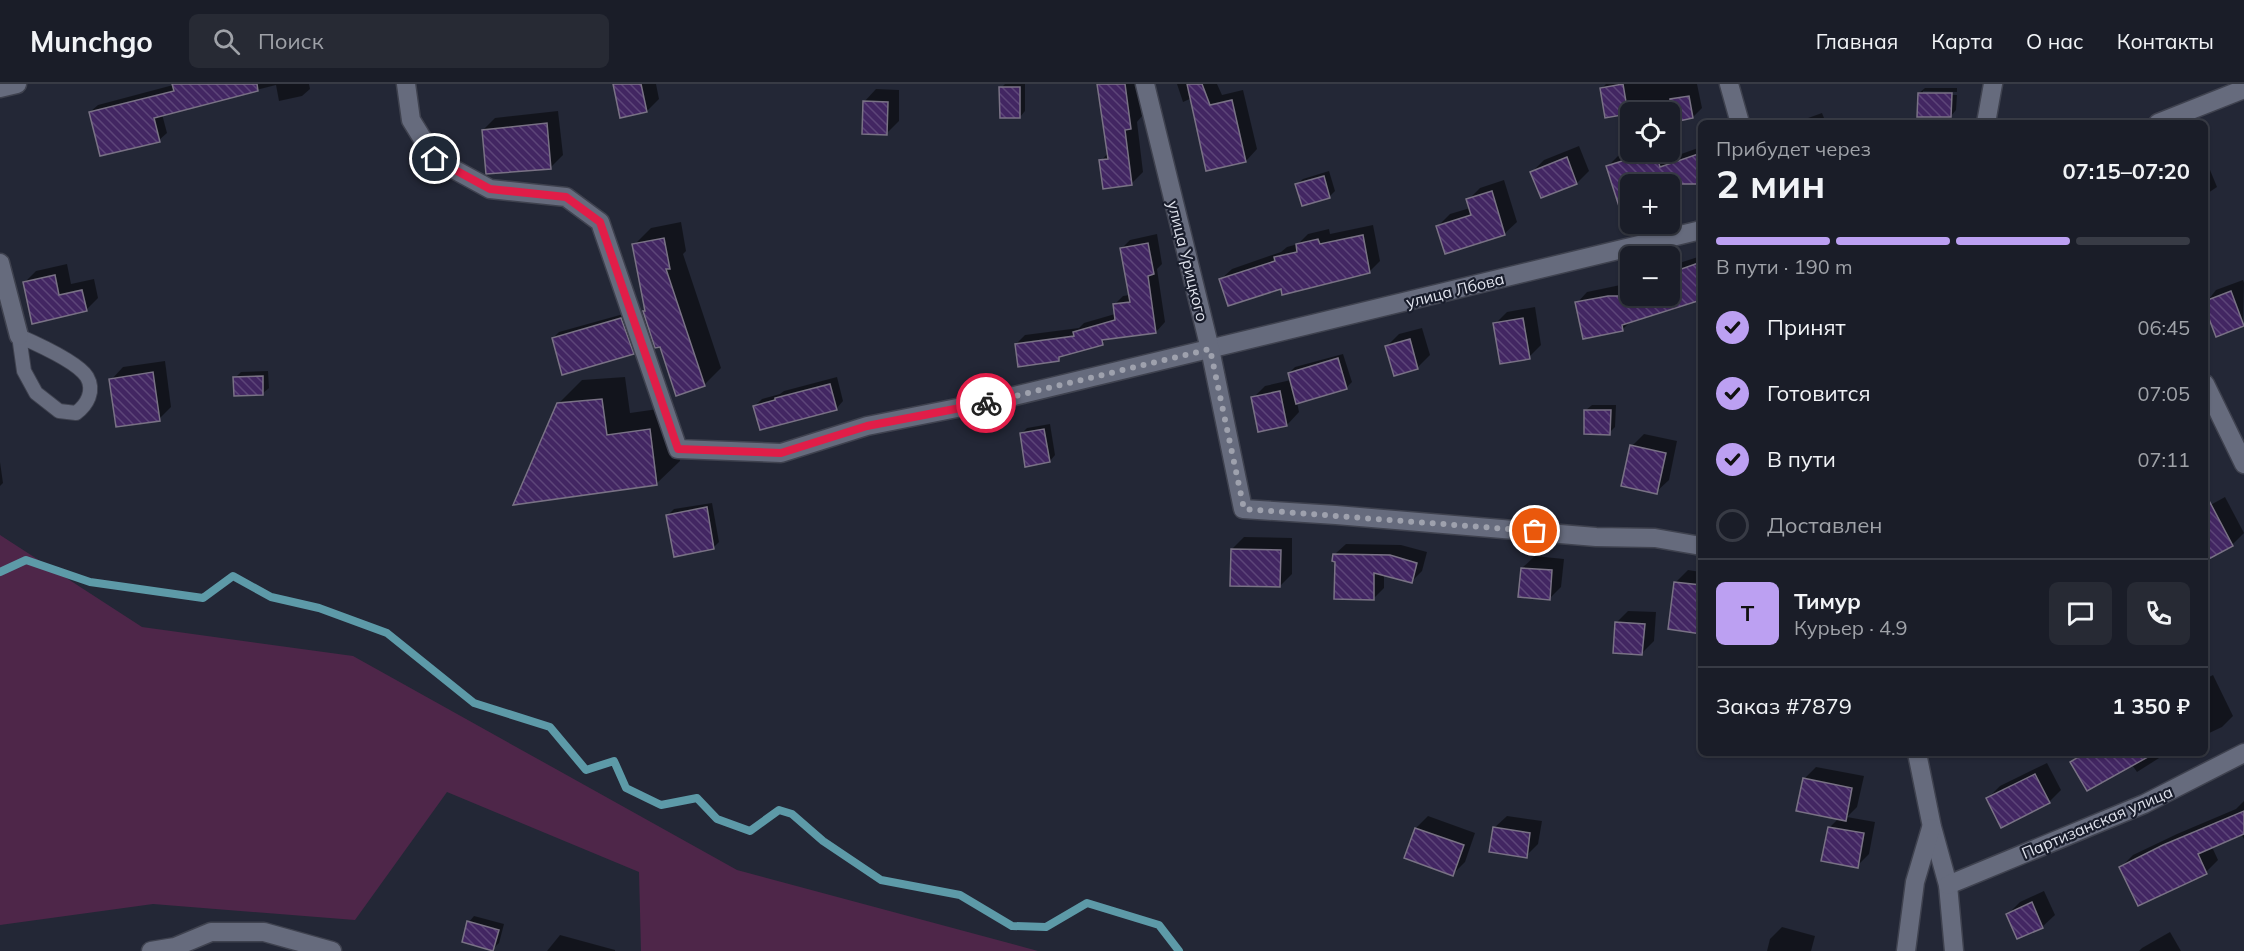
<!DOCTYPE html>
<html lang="ru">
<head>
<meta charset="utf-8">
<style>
	body { margin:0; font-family:Mulish,sans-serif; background:#272a34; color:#f1f3f6; height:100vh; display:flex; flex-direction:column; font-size:22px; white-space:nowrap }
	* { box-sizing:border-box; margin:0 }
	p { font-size:20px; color:#9fa2a8 }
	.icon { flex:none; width:33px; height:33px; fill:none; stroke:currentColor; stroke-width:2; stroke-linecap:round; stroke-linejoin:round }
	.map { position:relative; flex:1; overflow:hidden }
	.sheet { position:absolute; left:1698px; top:36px; width:510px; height:636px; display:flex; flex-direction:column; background:#1a1d28; border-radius:9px; box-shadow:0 2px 4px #0004,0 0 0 2px #383b45 }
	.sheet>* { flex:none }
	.controls { position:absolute; left:1620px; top:18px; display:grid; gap:12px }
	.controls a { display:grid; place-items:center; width:60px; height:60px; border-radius:9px; background:#1a1d28; box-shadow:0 2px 4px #0004,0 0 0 2px #383b45; font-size:30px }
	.pin { position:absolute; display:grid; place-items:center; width:51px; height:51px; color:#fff; margin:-26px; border:3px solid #fff; border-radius:50%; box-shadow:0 2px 6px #0007 }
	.courier { position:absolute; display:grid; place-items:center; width:60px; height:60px; margin:-30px; border:4px solid #e11d48; border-radius:50%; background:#fff; color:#222; box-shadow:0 2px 8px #0007 }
	.head em { font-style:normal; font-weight:700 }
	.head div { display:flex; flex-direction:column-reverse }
	.head { display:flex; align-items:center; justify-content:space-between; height:102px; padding:0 18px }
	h1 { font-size:39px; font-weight:700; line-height:45px }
	.bar { display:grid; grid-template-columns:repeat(4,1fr); gap:9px 6px; align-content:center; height:72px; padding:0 18px }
	.bar i { height:8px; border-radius:4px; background:#383b45 }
	.bar .on { background:#bca0f2 }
	.bar p { grid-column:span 4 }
	.line { display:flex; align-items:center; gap:15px; padding:0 18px; border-top:2px solid #383b45 }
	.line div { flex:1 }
	.round { display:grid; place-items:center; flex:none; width:63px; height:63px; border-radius:9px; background:#272a34 }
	ol { padding:0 18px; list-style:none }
	li { display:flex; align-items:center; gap:18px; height:66px }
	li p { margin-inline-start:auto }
	li .icon { padding:6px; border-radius:50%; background:#bca0f2; color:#111; stroke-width:4 }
	li:last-child { color:#9fa2a8 }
	li i { width:33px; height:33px; border:3px solid #383b45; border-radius:50% }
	header { display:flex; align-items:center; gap:36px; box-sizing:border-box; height:84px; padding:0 30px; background:#1a1d28; border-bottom:2px solid #383b45 }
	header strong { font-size:28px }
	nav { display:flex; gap:33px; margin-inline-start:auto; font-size:21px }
	.search { width:420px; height:54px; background:#272a34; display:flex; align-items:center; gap:15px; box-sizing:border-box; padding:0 21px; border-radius:9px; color:#9fa2a8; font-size:22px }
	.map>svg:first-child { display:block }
	.green { fill:#4e2649 }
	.shadow { fill:#0007 }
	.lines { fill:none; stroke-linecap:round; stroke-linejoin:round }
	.stream { stroke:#5d9aa8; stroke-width:8 }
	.building { fill:url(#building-back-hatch); stroke:#797285; stroke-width:1.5 }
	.lane-casing { stroke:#3f424f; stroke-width:16 }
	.street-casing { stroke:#3f424f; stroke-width:21 }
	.lane { stroke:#666b7d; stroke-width:14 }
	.street { stroke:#666b7d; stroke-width:18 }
	.done { stroke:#9ea1ad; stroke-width:6; stroke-dasharray:0 10.8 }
	.route { stroke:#e11d48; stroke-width:8 }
	.labels { text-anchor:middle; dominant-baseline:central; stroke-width:4.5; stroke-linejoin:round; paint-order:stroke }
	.street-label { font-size:16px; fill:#e0e3ed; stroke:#191d2c }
</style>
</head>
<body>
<header>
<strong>Munchgo</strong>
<div class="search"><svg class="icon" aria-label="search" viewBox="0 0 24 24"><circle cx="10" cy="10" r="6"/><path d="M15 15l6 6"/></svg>Поиск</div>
<nav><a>Главная</a><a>Карта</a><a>О нас</a><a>Контакты</a></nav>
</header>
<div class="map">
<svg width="2244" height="867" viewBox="0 0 2244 867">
	<defs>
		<pattern id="building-back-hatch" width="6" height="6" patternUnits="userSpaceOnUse" patternTransform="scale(1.5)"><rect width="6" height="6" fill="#422662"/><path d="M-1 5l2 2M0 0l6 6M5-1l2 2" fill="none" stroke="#5d4579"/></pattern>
	</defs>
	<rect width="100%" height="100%" fill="#232736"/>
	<!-- green -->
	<polygon class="green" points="0,451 142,543 353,572 737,786 1038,867 641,867 639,788 447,708 355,836 153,820 0,841"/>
	<!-- shadow -->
	<g class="shadow">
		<polygon points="177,0 309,0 310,5 302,12 279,17 276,1 162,30 167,49 159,56 90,28 98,21"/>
		<polygon points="617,0 656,0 659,15 647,27 621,32"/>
		<polygon points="1005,0 1025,0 1025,27 1020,33 1001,4"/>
		<polygon points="1102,0 1138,0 1142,32 1137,38 1143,88 1131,100 1101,77 1108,69"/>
		<polygon points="1177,0 1217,0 1222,11 1243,6 1257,65 1246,77 1192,14 1183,18"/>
		<polygon points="1606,0 1697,0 1702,24 1693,33 1670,37 1670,28 1664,28 1663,23 1606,32 1601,5"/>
		<polygon points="1925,4 1957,4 1957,8 1923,7 1923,10 1957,11 1956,26 1951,32 1919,9"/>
		<polygon points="876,5 899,6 899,37 887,49 864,18"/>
		<polygon points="558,27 563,71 551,83 483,46 495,34"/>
		<polygon points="1822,29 1826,39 1796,39 1797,38"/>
		<polygon points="1579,62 1589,87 1577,99 1542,112 1532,88 1544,76"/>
		<polygon points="1701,63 1701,99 1697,100 1696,96 1670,105 1670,100 1630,100 1630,117 1620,120 1608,82 1618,72 1633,68 1668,68 1670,74"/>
		<polygon points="2208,81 2217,103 2205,111 2205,82"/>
		<polygon points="1329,87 1335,107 1329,113 1297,100 1303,95"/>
		<polygon points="1504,96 1517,138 1504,150 1438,142 1450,130 1470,124 1468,116 1480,104"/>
		<polygon points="681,138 686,167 683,170 721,284 704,301 647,226 634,161 651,144"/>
		<polygon points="1373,141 1380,177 1369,188 1282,203 1221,195 1232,185 1281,168 1287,163 1298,160 1308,150 1329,145 1330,150"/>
		<polygon points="1157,150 1162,180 1157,185 1165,238 1156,248 1108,254 1102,259 1064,270 1058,275 1016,260 1025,251 1079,244 1084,239 1115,230 1114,221 1123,212 1130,211 1121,165 1130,156"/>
		<polygon points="1701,172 1701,211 1631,237 1623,245 1577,219 1587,208 1630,199 1630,212 1670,212 1670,182"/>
		<polygon points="67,180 71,200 94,195 98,214 86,226 24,199 36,187"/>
		<polygon points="2243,196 2244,199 2243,241 2205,220 2216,206"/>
		<polygon points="1535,223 1541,261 1529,273 1495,240 1507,228"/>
		<polygon points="627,229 638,263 633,269 553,254 559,248"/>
		<polygon points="1422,244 1430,271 1418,283 1387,262 1399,250"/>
		<polygon points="1343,270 1352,298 1346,304 1297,318 1299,328 1287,341 1259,346 1253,314 1265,302 1291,296 1289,289 1295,283"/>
		<polygon points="165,277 171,323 159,335 111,296 123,283"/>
		<polygon points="268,287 269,304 263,309 235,294 241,288"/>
		<polygon points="625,293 630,329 672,323 680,377 656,400 558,320 582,296"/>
		<polygon points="837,293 843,317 836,325 754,323 762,315 780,310 784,307"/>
		<polygon points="1592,321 1616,321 1615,343 1609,349 1586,326"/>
		<polygon points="1050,340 1055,371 1050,377 1021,350 1027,344"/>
		<polygon points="1644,350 1677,357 1669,396 1656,408 1632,362"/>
		<polygon points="0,378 3,399 0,402"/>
		<polygon points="2225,413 2244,449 2232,461 2205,475 2205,424"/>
		<polygon points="712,419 719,458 713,464 668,431 674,425"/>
		<polygon points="1244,453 1292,454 1292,490 1280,502 1232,465"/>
		<polygon points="1346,460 1401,461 1427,468 1422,487 1411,498 1384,490 1384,504 1373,515 1337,477 1335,470"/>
		<polygon points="1535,472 1564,475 1561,503 1549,515 1522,484"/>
		<polygon points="1688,486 1701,488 1701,548 1676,498"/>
		<polygon points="1628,527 1656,528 1654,557 1642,569 1616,539"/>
		<polygon points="2213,591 2233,632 2222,643 2205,651 2205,595"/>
		<polygon points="2080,669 2167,669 2137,688 2130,678 2071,678"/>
		<polygon points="2047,679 2061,706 2049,718 1988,714 2000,702"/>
		<polygon points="1816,683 1864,692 1857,723 1847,733 1875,738 1869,770 1857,782 1829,744 1839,734 1804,695"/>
		<polygon points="2244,717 2244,755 2241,750 2212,763 2218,776 2206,788 2121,783 2133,771 2177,750 2236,725"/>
		<polygon points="1428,732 1475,749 1465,778 1453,790 1416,744"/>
		<polygon points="1507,732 1542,737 1538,760 1526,772 1494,744"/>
		<polygon points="2044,807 2055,831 2042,843 2018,853 2008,830 2020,818"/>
		<polygon points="474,832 504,840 499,859 493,865 469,838"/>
		<polygon points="1782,843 1815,852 1811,867 1767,867 1770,855"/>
		<polygon points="2170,848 2181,867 2139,867 2142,864"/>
		<polygon points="560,851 615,866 615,867 547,867"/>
	</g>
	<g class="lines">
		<!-- stream -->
		<polyline class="stream" points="0,488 26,476 90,498 203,514 233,492 271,513 319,524 387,549 474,619 550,643 586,686 614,677 626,704 661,721 697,714 717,735 750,747 779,726 792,730 823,757 881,796 960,811 1012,842 1046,843 1087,819 1159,841 1179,867"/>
	</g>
	<!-- building -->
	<g class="building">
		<polygon points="172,0 257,0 258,7 154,34 160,58 100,72 89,28 174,7"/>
		<polygon points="613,0 641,0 647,28 620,34"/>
		<polygon points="1097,0 1125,0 1131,45 1125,46 1132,101 1103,105 1099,76 1108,75"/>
		<polygon points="1187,0 1202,0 1210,21 1232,16 1246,78 1206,87"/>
		<polygon points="1623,0 1628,30 1605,34 1600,4"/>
		<polygon points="999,3 1020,3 1020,34 1000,34"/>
		<polygon points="1918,9 1952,9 1951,33 1917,33"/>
		<polygon points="1689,12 1693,34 1670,39 1670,15"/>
		<polygon points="863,17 888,18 887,51 862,50"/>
		<polygon points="547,39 551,85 486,90 482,46"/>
		<polygon points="1651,68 1656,68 1660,83 1701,69 1701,100 1630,100 1630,143 1626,144 1606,82"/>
		<polygon points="1567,73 1577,100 1541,114 1530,88"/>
		<polygon points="1324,92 1330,114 1302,122 1295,100"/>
		<polygon points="1492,107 1505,151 1445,170 1436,142 1471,131 1466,115"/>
		<polygon points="1363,151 1370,189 1282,211 1281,205 1228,222 1219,195 1275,177 1274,173 1297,168 1296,160 1318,155 1320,160"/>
		<polygon points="664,154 670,185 666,185 705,302 676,312 660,263 655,264 643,227 645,227 632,160"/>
		<polygon points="1148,159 1154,190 1148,192 1156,249 1102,256 1103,261 1059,273 1059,277 1018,283 1015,260 1074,252 1073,248 1115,236 1113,220 1130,218 1120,164"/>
		<polygon points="1701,178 1701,216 1622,241 1623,247 1583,255 1575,218 1608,212 1670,212 1670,189"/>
		<polygon points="55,191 59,211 82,206 87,227 32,240 23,198"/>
		<polygon points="2231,207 2244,242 2216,253 2205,224 2205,217"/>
		<polygon points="621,234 634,270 562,291 552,254"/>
		<polygon points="1523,234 1530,275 1500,280 1493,239"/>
		<polygon points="1410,255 1418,285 1394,292 1385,262"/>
		<polygon points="1338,274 1347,305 1296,320 1288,289"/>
		<polygon points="153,288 160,337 116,343 109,295"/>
		<polygon points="263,292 263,311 234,312 233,293"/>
		<polygon points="830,300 837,326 760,346 753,322 775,316 775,314"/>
		<polygon points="1280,307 1287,342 1258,348 1251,313"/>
		<polygon points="602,315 607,351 650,345 657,401 513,421 557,319"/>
		<polygon points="1584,326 1611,326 1610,351 1584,350"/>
		<polygon points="1044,345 1050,378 1025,383 1020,349"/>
		<polygon points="1630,361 1666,369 1657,410 1621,402"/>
		<polygon points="2205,409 2233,462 2205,477"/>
		<polygon points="707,423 714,465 674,473 666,431"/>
		<polygon points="1231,465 1281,466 1280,503 1230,502"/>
		<polygon points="1333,470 1390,471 1417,479 1412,499 1374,489 1374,516 1334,515 1335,478 1332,477"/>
		<polygon points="1521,484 1552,486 1550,516 1518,513"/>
		<polygon points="1674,498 1701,501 1701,550 1668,545"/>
		<polygon points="1615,538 1645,540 1642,571 1613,569"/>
		<polygon points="2085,669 2155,669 2087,707 2070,678"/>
		<polygon points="2035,690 2050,719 2001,744 1986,714"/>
		<polygon points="1803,694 1852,704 1846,737 1796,727"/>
		<polygon points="2244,727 2244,750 2198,770 2207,790 2138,822 2119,783 2163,761"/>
		<polygon points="1493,743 1530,749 1527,774 1489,768"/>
		<polygon points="1828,743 1864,749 1858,784 1821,777"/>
		<polygon points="1415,744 1464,761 1453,792 1404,774"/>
		<polygon points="2032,818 2043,844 2017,855 2006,830"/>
		<polygon points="467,837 499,846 493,867 462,858"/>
	</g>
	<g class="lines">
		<defs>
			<path id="lane" d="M19,252C35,259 78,278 87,293C95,307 87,321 76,329L59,327L36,309L24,287Z"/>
			<g id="street">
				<polyline points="406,0 411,36 435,75 490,105 566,113 600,138 678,365 781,369 867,342 1002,315 1701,146"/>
				<polyline points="1145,0 1210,265 1243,425 1336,431 1596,453 1655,454 1701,462"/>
				<polyline points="1729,0 1740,39"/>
				<polyline points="0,4 17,0"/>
				<polyline points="1986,39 1993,0"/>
				<polyline points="2158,39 2244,5"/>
				<polyline points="0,179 19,252"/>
				<polyline points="2205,300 2244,380"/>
				<polyline points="1917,669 1932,743 1948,801 1954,867"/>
				<polyline points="1948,801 2144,720 2244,669"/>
				<polyline points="151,867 175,863 211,848 264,848 332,867"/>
				<polyline points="1906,867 1915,798 1931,744"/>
			</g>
		</defs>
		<!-- lane casing -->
		<use href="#lane" class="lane-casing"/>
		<!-- street casing -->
		<use href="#street" class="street-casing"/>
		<!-- lane -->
		<use href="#lane" class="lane"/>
		<!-- street -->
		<use href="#street" class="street"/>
	</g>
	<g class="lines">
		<!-- done -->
		<polyline class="done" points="986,319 1210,265 1244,425 1535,447"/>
		<!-- route -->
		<polyline class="route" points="435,75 490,105 566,113 600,138 678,365 781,369 867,342 986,319"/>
	</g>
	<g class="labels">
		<!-- street labels -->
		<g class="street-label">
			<text transform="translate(1188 177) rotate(76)">улица Урицкого</text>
			<text transform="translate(1455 206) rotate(-14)">улица Лбова</text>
			<text transform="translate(2097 738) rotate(-23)">Партизанская улица</text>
		</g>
	</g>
</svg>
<div class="controls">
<a><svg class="icon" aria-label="locate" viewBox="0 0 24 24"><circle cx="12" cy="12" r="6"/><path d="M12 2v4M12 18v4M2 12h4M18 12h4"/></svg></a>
<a>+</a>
<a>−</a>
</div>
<div class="pin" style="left:1535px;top:447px;background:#ea580c"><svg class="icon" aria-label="bag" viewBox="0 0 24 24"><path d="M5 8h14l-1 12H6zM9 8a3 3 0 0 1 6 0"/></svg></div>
<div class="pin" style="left:435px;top:75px;background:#1f2937"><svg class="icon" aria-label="home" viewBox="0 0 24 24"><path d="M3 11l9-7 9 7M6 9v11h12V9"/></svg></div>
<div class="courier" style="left:986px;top:319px"><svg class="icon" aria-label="bike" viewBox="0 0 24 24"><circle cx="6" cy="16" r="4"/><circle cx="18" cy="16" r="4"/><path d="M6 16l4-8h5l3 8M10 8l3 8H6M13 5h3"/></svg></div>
<section class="sheet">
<div class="head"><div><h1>2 мин</h1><p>Прибудет через</p></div><em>07:15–07:20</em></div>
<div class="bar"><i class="on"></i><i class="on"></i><i class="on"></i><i></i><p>В пути · 190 m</p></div>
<ol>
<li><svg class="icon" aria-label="check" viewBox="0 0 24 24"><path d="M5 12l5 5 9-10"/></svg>Принят<p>06:45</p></li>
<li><svg class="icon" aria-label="check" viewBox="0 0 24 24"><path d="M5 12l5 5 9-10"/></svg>Готовится<p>07:05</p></li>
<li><svg class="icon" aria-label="check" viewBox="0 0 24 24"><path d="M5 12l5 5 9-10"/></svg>В пути<p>07:11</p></li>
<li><i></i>Доставлен</li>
</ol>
<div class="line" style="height:108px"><b class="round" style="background:#bca0f2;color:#111">Т</b><div><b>Тимур</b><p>Курьер · 4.9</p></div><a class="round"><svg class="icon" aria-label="chat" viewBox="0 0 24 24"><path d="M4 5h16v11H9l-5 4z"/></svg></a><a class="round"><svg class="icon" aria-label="phone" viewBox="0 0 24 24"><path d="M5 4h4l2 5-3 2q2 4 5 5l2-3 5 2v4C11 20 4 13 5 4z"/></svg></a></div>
<div class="line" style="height:78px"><div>Заказ #7879</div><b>1 350 ₽</b></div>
</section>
</div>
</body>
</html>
